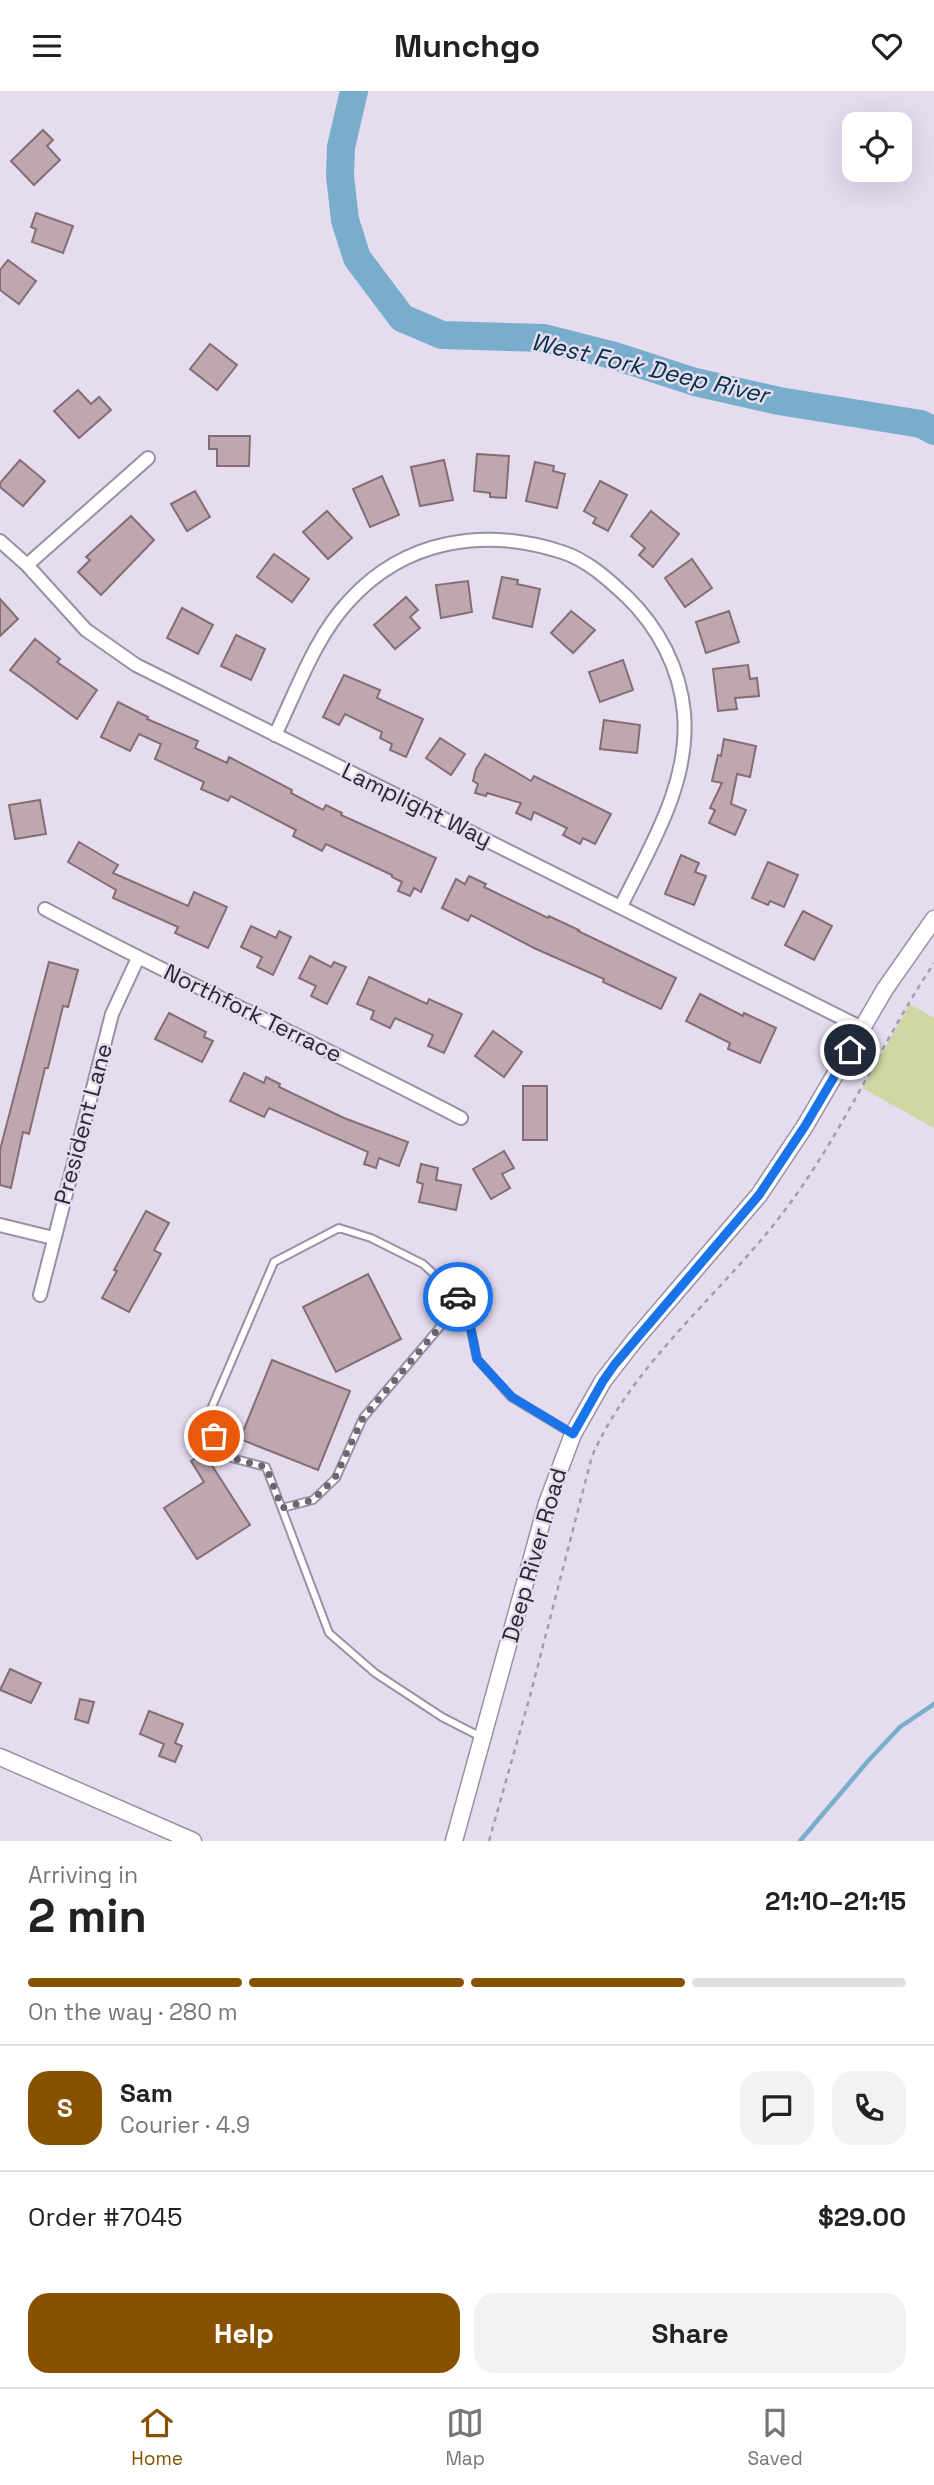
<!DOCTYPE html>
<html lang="en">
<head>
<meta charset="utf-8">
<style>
	body { margin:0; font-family:"Space Grotesk",sans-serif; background:#f2f2f2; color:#222; height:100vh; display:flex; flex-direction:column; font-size:26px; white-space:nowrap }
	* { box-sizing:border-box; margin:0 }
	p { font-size:23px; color:#767676 }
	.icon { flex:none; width:38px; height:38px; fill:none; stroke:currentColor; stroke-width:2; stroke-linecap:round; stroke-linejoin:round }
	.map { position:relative; height:1750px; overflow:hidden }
	.drawer { display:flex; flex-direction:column; background:#fff; flex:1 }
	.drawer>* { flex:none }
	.tools { position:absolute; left:842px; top:21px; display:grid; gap:14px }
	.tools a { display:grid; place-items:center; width:70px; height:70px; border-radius:14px; background:#fff; box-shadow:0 7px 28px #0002; font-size:35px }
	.pin { position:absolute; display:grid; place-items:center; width:60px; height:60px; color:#fff; margin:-30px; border:4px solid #fff; border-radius:50%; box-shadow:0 2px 7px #0007 }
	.courier { position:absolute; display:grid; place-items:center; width:70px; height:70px; margin:-35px; border:5px solid #1a73e8; border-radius:50%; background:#fff; color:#222; box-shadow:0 2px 9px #0007 }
	.summary em { font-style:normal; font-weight:700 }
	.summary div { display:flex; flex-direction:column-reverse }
	.summary { display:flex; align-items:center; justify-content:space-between; height:119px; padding:0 28px }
	h1 { font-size:46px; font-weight:700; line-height:52px }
	.bar { display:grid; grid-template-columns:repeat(4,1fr); gap:10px 7px; align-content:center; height:84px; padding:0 28px }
	.bar i { height:9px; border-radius:5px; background:#e0e0e0 }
	.bar .active { background:#885100 }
	.bar p { grid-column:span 4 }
	.line { display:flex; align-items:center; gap:18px; padding:0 28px; border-top:2px solid #e0e0e0 }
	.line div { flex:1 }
	.round { display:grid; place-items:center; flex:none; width:74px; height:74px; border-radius:21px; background:#f2f2f2 }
	.primary-button { display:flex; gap:14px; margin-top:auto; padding:14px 28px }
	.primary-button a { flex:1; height:80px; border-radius:21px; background:#885100; color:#fff; font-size:28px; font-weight:700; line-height:80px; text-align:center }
	.primary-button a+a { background:#f2f2f2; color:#222 }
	header { display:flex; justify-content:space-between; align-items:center; height:91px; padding:0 28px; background:#fff; font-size:32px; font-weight:700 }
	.tab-bar { display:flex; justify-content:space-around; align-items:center; height:98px; border-top:2px solid #e0e0e0; background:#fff; font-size:19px; color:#767676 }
	.tab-bar a { display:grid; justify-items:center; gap:4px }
	.tab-bar .active { color:#885100 }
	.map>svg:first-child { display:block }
	.green { fill:#cfd7a4 }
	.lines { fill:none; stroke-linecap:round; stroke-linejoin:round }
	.stream { stroke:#78adcb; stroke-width:4.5 }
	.river { stroke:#78adcb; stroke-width:28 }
	.building { fill:#bea7ae; stroke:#846e74; stroke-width:2 }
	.service-casing { stroke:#9991a3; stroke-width:10 }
	.minor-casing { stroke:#9991a3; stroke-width:16 }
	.tertiary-casing { stroke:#9991a3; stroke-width:19 }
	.path { stroke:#a39cac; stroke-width:2.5; stroke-dasharray:5 5; stroke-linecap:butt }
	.service { stroke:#fff; stroke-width:6 }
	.minor { stroke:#fff; stroke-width:12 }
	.tertiary { stroke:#fff; stroke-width:16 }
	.done { stroke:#6c6673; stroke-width:7; stroke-dasharray:0 12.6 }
	.route { stroke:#1a73e8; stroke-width:9 }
	.labels { text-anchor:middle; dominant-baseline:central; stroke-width:5; stroke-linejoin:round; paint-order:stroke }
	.street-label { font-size:23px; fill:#2b272f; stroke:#e5dcf0 }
	.water-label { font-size:24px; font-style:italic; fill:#002f45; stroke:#e5dcf0 }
</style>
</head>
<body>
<header><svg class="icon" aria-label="menu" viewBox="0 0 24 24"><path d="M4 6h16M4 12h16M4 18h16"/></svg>Munchgo<svg class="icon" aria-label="heart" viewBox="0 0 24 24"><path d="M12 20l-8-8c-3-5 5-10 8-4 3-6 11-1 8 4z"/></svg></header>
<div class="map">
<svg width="934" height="1750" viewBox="0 0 934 1750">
	<rect width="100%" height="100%" fill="#e5dcf0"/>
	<!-- green -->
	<polygon class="green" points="910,913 934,927 934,1037 862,997"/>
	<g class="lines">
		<!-- stream -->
		<polyline class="stream" points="800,1750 868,1670 900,1636 934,1613"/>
		<!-- river -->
		<polyline class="river" points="354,0 341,56 340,85 345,129 357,167 402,227 442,244 544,247 615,265 695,291 779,310 921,333 934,340"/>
	</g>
	<!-- building -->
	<g class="building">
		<polygon points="43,39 53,49 47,55 60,69 34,94 11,70"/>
		<polygon points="36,122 73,135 63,162 32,151 36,138 31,136"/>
		<polygon points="8,169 36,190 19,213 0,199 0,179"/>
		<polygon points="210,253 237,274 217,299 190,278"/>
		<polygon points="78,299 91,313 99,306 111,319 79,347 54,320"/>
		<polygon points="209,345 250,345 249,375 217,375 217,358 209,358"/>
		<polygon points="477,363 509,365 506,407 490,406 490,402 474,400"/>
		<polygon points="20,369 45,390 23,415 0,396 0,392"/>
		<polygon points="444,369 453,409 420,415 411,376"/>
		<polygon points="535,371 554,375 553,380 565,383 557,417 526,410"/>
		<polygon points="382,385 399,424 370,436 353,398"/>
		<polygon points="600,390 627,404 608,440 593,432 596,427 584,420"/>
		<polygon points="195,400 210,426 187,440 171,413"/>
		<polygon points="327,420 352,447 328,468 303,441"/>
		<polygon points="651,420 679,443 653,476 639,464 645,457 631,445"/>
		<polygon points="131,425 154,449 101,504 78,481 90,469 86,466"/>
		<polygon points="274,463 309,488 292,511 257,486"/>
		<polygon points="692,468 712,497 685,516 665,487"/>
		<polygon points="502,486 518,489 517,493 540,498 532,536 493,527"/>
		<polygon points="468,490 472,521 441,527 436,494"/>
		<polygon points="406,506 418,519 410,526 420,537 395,558 374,534"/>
		<polygon points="0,508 18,528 0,545"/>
		<polygon points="182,517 213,534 198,563 167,547"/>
		<polygon points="571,520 595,539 573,562 551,542"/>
		<polygon points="729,520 739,551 706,562 696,531"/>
		<polygon points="236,544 265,558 251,589 221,575"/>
		<polygon points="35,548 60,568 57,571 97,599 77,628 10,579"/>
		<polygon points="623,569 633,599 600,611 589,581"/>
		<polygon points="748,574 750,588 757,587 759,605 735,607 737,618 718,620 713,578"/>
		<polygon points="344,584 380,599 377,607 423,628 406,666 390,659 392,653 380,647 382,641 345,623 339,634 323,626"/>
		<polygon points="118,611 148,626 147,628 198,650 195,657 227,672 229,666 292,699 291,702 323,719 326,714 342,722 341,724 436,767 421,801 414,797 410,805 398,800 402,791 392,786 392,784 326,753 322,760 293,745 296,739 231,705 228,710 201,698 204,691 155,668 161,653 139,643 130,660 101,646"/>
		<polygon points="604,629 640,634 637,662 600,658"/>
		<polygon points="440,647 465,663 451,684 426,667"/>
		<polygon points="724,648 756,655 750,686 737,683 731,713 746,719 735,744 709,732 715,719 710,717 722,692 712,690 718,664 721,665"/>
		<polygon points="485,663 531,690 534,685 611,723 595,753 583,747 580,753 563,744 567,737 534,721 531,729 516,722 521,712 487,702 486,705 475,702 478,693 473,690 476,678"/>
		<polygon points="40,709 46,743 15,748 9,714"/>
		<polygon points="79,751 118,774 113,782 188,815 194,801 227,816 208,857 175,842 178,836 113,807 116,799 68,771"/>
		<polygon points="681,764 699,772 695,781 706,785 694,814 665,803"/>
		<polygon points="768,771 798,784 784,816 770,810 768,814 752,807"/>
		<polygon points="469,785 486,793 484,796 548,827 549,825 579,839 578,840 676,887 661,918 603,891 604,888 534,857 471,824 468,830 442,817 456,788 465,793"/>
		<polygon points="803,820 832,835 814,869 785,854"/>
		<polygon points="251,835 276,847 279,840 291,846 273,884 257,876 262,866 241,856"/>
		<polygon points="310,865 331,876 334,871 346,876 327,913 311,905 316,895 299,887"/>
		<polygon points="49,871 78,879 68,916 63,915 48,977 45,977 29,1043 23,1041 11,1097 0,1094 0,1059"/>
		<polygon points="369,886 427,913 429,908 462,923 444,962 428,955 433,944 395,927 390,937 371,928 374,920 357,913"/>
		<polygon points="700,903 743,925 744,922 776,937 760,972 728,958 730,952 686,930"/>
		<polygon points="169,922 206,941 204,946 213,950 202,971 155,948"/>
		<polygon points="493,940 522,961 504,986 475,965"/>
		<polygon points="244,982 264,992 266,986 280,993 279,996 344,1027 408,1051 399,1075 379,1067 376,1077 364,1073 368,1061 269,1017 264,1026 230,1010"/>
		<rect x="523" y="995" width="24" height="54"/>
		<polygon points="504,1060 514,1077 502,1083 510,1097 491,1108 473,1078"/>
		<polygon points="421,1073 438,1077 436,1089 461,1094 456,1119 419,1111 423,1093 417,1091"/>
		<polygon points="146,1120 169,1132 154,1159 161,1163 129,1221 102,1207 117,1180 114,1179"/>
		<polygon points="368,1183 401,1248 336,1281 303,1216"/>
		<polygon points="272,1269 350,1300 318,1379 240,1348"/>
		<polygon points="204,1362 250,1434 197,1468 164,1417 204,1391 191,1370"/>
		<polygon points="10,1578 41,1592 31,1612 0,1599"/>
		<polygon points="80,1608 94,1611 88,1632 75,1628"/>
		<polygon points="149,1620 183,1633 175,1652 182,1655 175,1671 159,1665 164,1653 140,1643"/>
	</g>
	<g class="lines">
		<defs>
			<g id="service">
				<polyline points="458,1205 469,1229 477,1268 511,1306 571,1342"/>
				<polyline points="282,1417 313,1409 336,1387 363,1327 450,1224 458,1205 423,1173 371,1147 339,1137 274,1171 208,1325 220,1364 266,1376 329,1542 375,1582 442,1626 481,1646"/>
			</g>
			<g id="minor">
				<polyline points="0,450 27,474 86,539 136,574 862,937"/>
				<polyline points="27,474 148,367"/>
				<path d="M275,644C297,599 315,546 349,510C405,448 485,436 562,461C587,469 608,488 627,506C658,536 680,577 684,622C690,692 651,754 621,815"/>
				<path d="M45,818C182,891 323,955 461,1027"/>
				<polyline points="0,1134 53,1147"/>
				<polyline points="40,1204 112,923 138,867"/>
			</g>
			<g id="tertiary">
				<polyline points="0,1666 193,1750"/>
				<polyline points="454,1750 547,1412 573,1343 603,1290 634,1250 759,1104 805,1035 885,898 934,828"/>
			</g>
		</defs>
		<!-- service casing -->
		<use href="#service" class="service-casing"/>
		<!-- minor casing -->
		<use href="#minor" class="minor-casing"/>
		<!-- tertiary casing -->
		<use href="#tertiary" class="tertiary-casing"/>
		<!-- path -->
		<path class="path" d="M489,1750L530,1605L592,1365C635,1269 723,1202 785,1119C843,1042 881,952 934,872"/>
		<!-- service -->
		<use href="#service" class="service"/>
		<!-- minor -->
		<use href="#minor" class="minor"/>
		<!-- tertiary -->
		<use href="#tertiary" class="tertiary"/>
	</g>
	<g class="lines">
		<!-- done -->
		<polyline class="done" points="214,1345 220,1364 266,1376 282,1417 313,1409 335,1387 363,1327 450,1224 458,1206"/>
		<!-- route -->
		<polyline class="route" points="458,1206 469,1229 477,1268 512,1306 573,1343 603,1290 615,1273 759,1104 805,1035 850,959"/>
	</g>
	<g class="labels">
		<!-- street labels -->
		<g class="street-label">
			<text transform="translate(417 714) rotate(26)">Lamplight Way</text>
			<text transform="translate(253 922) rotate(26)">Northfork Terrace</text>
			<text transform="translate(83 1033) rotate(-75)">President Lane</text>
			<text transform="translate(534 1464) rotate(-74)">Deep River Road</text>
		</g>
		<!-- water labels -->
		<g class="water-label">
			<text transform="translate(650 277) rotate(13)">West Fork Deep River</text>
		</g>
	</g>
</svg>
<div class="tools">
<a><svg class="icon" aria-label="locate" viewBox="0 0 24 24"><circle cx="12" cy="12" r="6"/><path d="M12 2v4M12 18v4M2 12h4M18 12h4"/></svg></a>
</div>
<div class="pin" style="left:214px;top:1345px;background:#ea580c"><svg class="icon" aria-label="bag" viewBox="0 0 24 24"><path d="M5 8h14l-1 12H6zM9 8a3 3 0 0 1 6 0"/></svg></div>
<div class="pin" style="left:850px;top:959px;background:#1f2937"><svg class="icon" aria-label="home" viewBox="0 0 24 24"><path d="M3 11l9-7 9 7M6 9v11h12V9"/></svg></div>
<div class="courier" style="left:458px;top:1206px"><svg class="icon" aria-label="car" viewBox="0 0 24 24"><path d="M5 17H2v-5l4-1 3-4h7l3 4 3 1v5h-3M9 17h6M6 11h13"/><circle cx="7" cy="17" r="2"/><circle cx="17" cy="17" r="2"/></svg></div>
</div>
<section class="drawer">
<div class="summary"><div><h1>2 min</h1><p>Arriving in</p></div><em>21:10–21:15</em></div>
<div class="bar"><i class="active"></i><i class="active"></i><i class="active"></i><i></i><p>On the way · 280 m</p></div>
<div class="line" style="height:126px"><b class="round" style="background:#885100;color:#fff">S</b><div><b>Sam</b><p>Courier · 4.9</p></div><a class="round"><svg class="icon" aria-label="chat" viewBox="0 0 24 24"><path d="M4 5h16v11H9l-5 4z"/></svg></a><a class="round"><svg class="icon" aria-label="phone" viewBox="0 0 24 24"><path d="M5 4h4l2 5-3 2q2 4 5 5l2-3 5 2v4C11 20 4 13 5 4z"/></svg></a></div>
<div class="line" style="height:91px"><div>Order #7045</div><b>$29.00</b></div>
<div class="primary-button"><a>Help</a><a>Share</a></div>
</section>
<nav class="tab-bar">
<a class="active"><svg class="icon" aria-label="home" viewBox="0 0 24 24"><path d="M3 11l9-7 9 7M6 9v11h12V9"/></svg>Home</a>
<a><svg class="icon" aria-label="map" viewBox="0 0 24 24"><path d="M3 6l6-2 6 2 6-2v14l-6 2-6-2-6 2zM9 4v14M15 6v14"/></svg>Map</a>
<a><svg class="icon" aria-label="saved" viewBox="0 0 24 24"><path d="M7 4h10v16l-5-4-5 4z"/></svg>Saved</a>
</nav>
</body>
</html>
